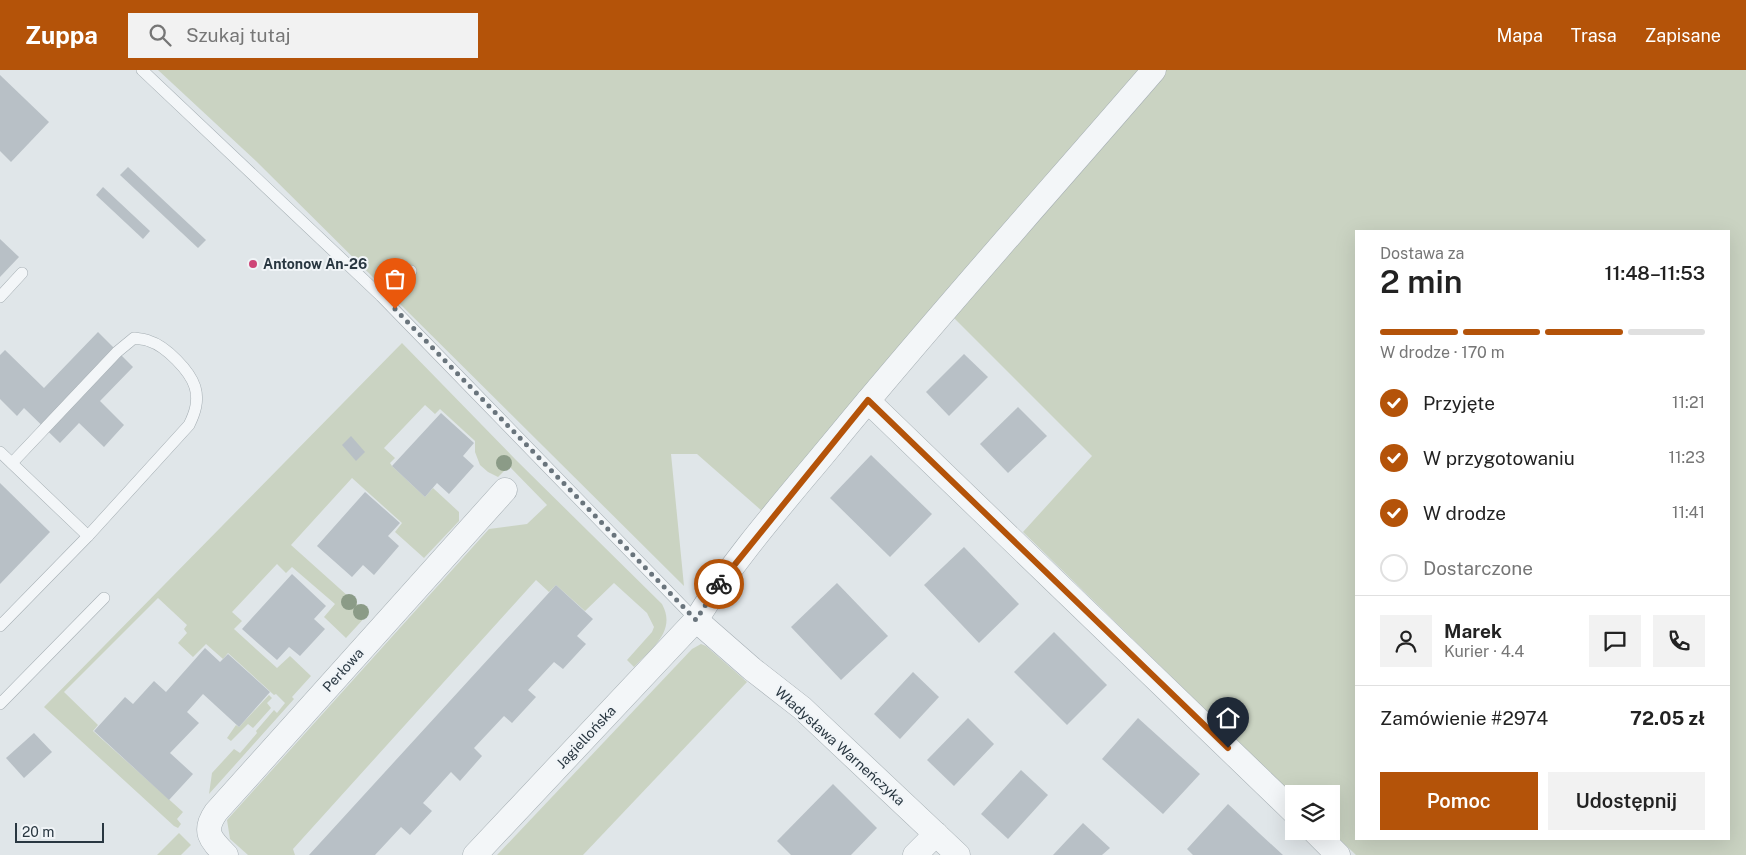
<!DOCTYPE html>
<html lang="pl">
<head>
<meta charset="utf-8">
<style>
	body { margin:0; font-family:"Public Sans",sans-serif; background:#f2f2f2; color:#222; height:100vh; display:flex; flex-direction:column; font-size:19px; white-space:nowrap }
	* { box-sizing:border-box; margin:0 }
	p { font-size:16px; color:#767676 }
	.icon { flex:none; width:28px; height:28px; fill:none; stroke:currentColor; stroke-width:2; stroke-linecap:round; stroke-linejoin:round }
	.map { position:relative; flex:1; overflow:hidden }
	.drawer { position:absolute; left:1355px; top:160px; width:375px; height:610px; display:flex; flex-direction:column; background:#fff; border-radius:0px; box-shadow:0 5px 20px #0002 }
	.drawer>* { flex:none }
	.buttons { position:absolute; left:1285px; top:715px; display:grid; gap:10px }
	.buttons a { display:grid; place-items:center; width:55px; height:55px; border-radius:0px; background:#fff; box-shadow:0 5px 20px #0002; font-size:25px }
	.scale { position:absolute; left:15px; bottom:12px; width:89px; box-sizing:border-box; padding-left:5px; border:2px solid #293741; border-top:0; font-size:14px; line-height:18px; white-space:nowrap; color:#293741; -webkit-text-stroke:4px #f0f4f7; paint-order:stroke }
	.pin { position:absolute; display:grid; place-items:center; width:42px; height:42px; color:#fff; margin:-51px -21px; border-radius:50% 50% 50% 0; rotate:-45deg; box-shadow:0 0 5px #0007 }
	.pin .icon { rotate:45deg }
	.courier { position:absolute; display:grid; place-items:center; width:50px; height:50px; margin:-25px; border:4px solid #b45309; border-radius:50%; background:#fff; color:#222; box-shadow:0 1px 6px #0007 }
	.summary em { font-style:normal; font-weight:600 }
	.summary div { display:flex; flex-direction:column-reverse }
	.summary { display:flex; align-items:center; justify-content:space-between; height:85px; padding:0 25px }
	h1 { font-size:32px; font-weight:600; line-height:38px }
	.bar { display:grid; grid-template-columns:repeat(4,1fr); gap:8px 5px; align-content:center; height:60px; padding:0 25px }
	.bar i { height:6px; border-radius:4px; background:#e0e0e0 }
	.bar .active { background:#b45309 }
	.bar p { grid-column:span 4 }
	.line { display:flex; align-items:center; gap:12px; padding:0 25px; border-top:1px solid #e0e0e0 }
	.line div { flex:1 }
	.round { display:grid; place-items:center; flex:none; width:52px; height:52px; border-radius:0px; background:#f2f2f2 }
	ol { padding:0 25px; list-style:none }
	li { display:flex; align-items:center; gap:15px; height:55px }
	li p { margin-inline-start:auto }
	li .icon { padding:5px; border-radius:50%; background:#b45309; color:#fff; stroke-width:4 }
	li:last-child { color:#767676 }
	li i { width:28px; height:28px; border:2px solid #e0e0e0; border-radius:50% }
	.cta { display:flex; gap:10px; margin-top:auto; padding:10px 25px }
	.cta a { flex:1; height:58px; border-radius:0px; background:#b45309; color:#fff; font-size:20px; font-weight:600; line-height:58px; text-align:center }
	.cta a+a { background:#f2f2f2; color:#222 }
	header { display:flex; align-items:center; gap:30px; box-sizing:border-box; height:70px; padding:0 25px; background:#b45309; color:#fff }
	header strong { font-size:24px }
	nav { display:flex; gap:28px; margin-inline-start:auto; font-size:18px }
	.search { width:350px; height:45px; background:#f2f2f2; display:flex; align-items:center; gap:12px; box-sizing:border-box; padding:0 18px; border-radius:0px; color:#767676; font-size:19px }
	.map>svg:first-child { display:block }
	.green { fill:#cad3c2; fill-rule:evenodd }
	.building { fill:#b8c0c6 }
	.lines { fill:none; stroke-linecap:round; stroke-linejoin:round }
	.service-casing { stroke:#a5aeb3; stroke-width:12 }
	.minor-casing { stroke:#a5aeb3; stroke-width:25 }
	.service { stroke:#f3f6f8; stroke-width:11 }
	.minor { stroke:#f3f6f8; stroke-width:24 }
	.tree { fill:#8b9b87 }
	.done { stroke:#69747c; stroke-width:5; stroke-dasharray:0 9 }
	.route { stroke:#b45309; stroke-width:6 }
	.poi-dot { fill:#ce4577; stroke:#f0f4f7; stroke-width:2 }
	.labels { text-anchor:middle; dominant-baseline:central; stroke-width:4; stroke-linejoin:round; paint-order:stroke }
	.poi-label { font-size:14px; font-weight:bold; fill:#293741; stroke:#f0f4f7; text-anchor:start }
	.street-label { font-size:14px; fill:#293741; stroke:#f0f4f7 }
</style>
</head>
<body>
<header>
<strong>Zuppa</strong>
<div class="search"><svg class="icon" aria-label="search" viewBox="0 0 24 24"><circle cx="10" cy="10" r="6"/><path d="M15 15l6 6"/></svg>Szukaj tutaj</div>
<nav><a>Mapa</a><a>Trasa</a><a>Zapisane</a></nav>
</header>
<div class="map">
<svg width="1746" height="785" viewBox="0 0 1746 785">
	<rect width="100%" height="100%" fill="#e0e6e9"/>
	<!-- green -->
	<g class="green">
		<path d="M158,0H1746V785H1356L1331,761V724H1294V726L1023,462L1092,386L939,233L762,441L697,384H671L684,516L256,91ZM1356,161H1729V769H1356Z"/>
		<path d="M402,273L516,390L662,534C677,561 651,579 634,597L627,590L652,562L654,557L647,543L614,513L585,541L556,515L549,522L536,510L293,779L295,785H248L230,769L227,750L489,459L527,454L547,435L509,396L498,407L488,402L480,395L475,382V371L440,339L435,344L425,335L384,378L395,388L390,393L392,396L425,427L433,418L459,442V451L424,488L395,462L402,453L352,408L291,475L368,544L346,568L324,547L335,534L292,497L286,503L277,494L232,542L242,551L234,559L277,598L290,586L311,606L292,627L294,629L209,724L212,703L234,679L240,683L257,663L256,661L274,640L277,643L285,633L276,624L274,625L228,583L223,589L206,574L193,587L178,573L187,563L184,559L187,555L158,528L64,622L98,655L93,661L183,742L177,749L181,754L178,758L174,756L44,637Z"/>
		<polygon points="701,574 706,576 747,612 583,785 497,785 692,579"/>
		<polygon points="269,625 272,628 267,633 271,638 253,658 248,654 231,671 227,668 236,655 239,657"/>
		<polygon points="179,763 191,775 181,785 157,785"/>
	</g>
	<!-- building -->
	<g class="building">
		<polygon points="0,5 49,52 11,92 0,81"/>
		<polygon points="128,97 206,170 198,178 120,105"/>
		<polygon points="103,117 150,161 143,169 96,125"/>
		<polygon points="0,169 19,187 0,207"/>
		<polygon points="98,262 133,297 100,331 124,355 104,377 79,353 60,373 24,338 17,346 0,329 0,285 5,280 44,318"/>
		<polygon points="964,284 988,307 949,346 926,322"/>
		<polygon points="1018,337 1047,366 1008,403 980,374"/>
		<polygon points="441,343 474,373 463,386 474,396 449,424 437,413 425,427 392,396"/>
		<polygon points="351,366 365,382 356,391 342,375"/>
		<polygon points="871,385 932,444 890,487 830,428"/>
		<polygon points="0,413 50,462 0,514"/>
		<polygon points="365,422 400,453 388,466 399,476 374,505 363,495 352,507 317,476"/>
		<polygon points="964,477 1019,534 979,573 924,515"/>
		<polygon points="292,504 326,536 314,549 325,559 300,586 289,577 277,590 242,559"/>
		<polygon points="837,513 888,566 841,610 791,557"/>
		<polygon points="556,515 593,549 577,566 586,574 563,599 554,592 528,620 536,627 512,653 504,646 474,678 482,686 460,711 451,702 423,733 432,741 410,765 401,757 375,785 309,785"/>
		<polygon points="1054,562 1107,615 1067,655 1014,602"/>
		<polygon points="205,578 220,592 228,584 270,622 239,657 203,624 187,642 199,653 170,683 193,704 169,730 94,661 125,627 133,634 154,611 166,622"/>
		<polygon points="913,602 939,627 900,669 874,644"/>
		<polygon points="968,648 994,674 954,716 927,690"/>
		<polygon points="1138,648 1200,704 1163,744 1102,689"/>
		<polygon points="34,663 52,682 24,708 6,688"/>
		<polygon points="1021,700 1048,725 1008,769 981,744"/>
		<polygon points="833,714 877,758 851,785 791,785 777,771"/>
		<polygon points="1228,734 1259,763 1283,785 1193,785 1187,779"/>
		<polygon points="1083,753 1110,778 1102,785 1053,785"/>
	</g>
	<g class="lines">
		<defs>
			<g id="service">
				<polyline points="142,0 381,226 696,550"/>
				<polyline points="381,226 411,201"/>
				<polyline points="0,227 22,203"/>
				<polyline points="0,382 88,466 0,556"/>
				<path d="M12,393L117,282L134,268C139,269 145,269 149,271C166,276 190,301 195,317C199,331 195,343 189,355L88,466"/>
				<polyline points="0,634 104,528"/>
			</g>
			<g id="minor">
				<polyline points="868,331 1294,742"/>
				<polyline points="696,550 752,599 802,638 958,785"/>
				<polyline points="1314,761 1338,785"/>
				<path d="M226,785C211,770 202,762 216,742L505,420"/>
				<path d="M475,785L696,550C735,487 786,430 833,373C937,246 1047,124 1154,0"/>
				<polyline points="915,785 936,764"/>
			</g>
		</defs>
		<!-- service casing -->
		<use href="#service" class="service-casing"/>
		<!-- minor casing -->
		<use href="#minor" class="minor-casing"/>
		<!-- service -->
		<use href="#service" class="service"/>
		<!-- minor -->
		<use href="#minor" class="minor"/>
	</g>
	<!-- trees -->
	<g class="tree">
		<circle cx="504" cy="393" r="8"/>
		<circle cx="349" cy="532" r="8"/>
		<circle cx="361" cy="542" r="8"/>
	</g>
	<g class="lines">
		<!-- done -->
		<polyline class="done" points="395,239 696,550 719,514"/>
		<!-- route -->
		<polyline class="route" points="719,514 868,330 1228,678"/>
	</g>
	<!-- markers -->
	<circle class="poi-dot" cx="253" cy="194" r="5"/>
	<g class="labels">
		<!-- poi labels -->
		<g class="poi-label">
			<text x="263" y="194">Antonow An-26</text>
		</g>
		<!-- street labels -->
		<g class="street-label">
			<text transform="translate(343 600) rotate(-48)">Perłowa</text>
			<text transform="translate(586 667) rotate(-47)">Jagiellońska</text>
			<text transform="translate(840 676) rotate(42)">Władysława Warneńczyka</text>
		</g>
	</g>
</svg>
<div class="buttons">
<a><svg class="icon" aria-label="layers" viewBox="0 0 24 24"><path d="M12 4l9 5-9 5-9-5zM3 14l9 5 9-5"/></svg></a>
</div>
<div class="scale">20 m</div>
<div class="pin" style="left:395px;top:239px;background:#ea580c"><svg class="icon" aria-label="bag" viewBox="0 0 24 24"><path d="M5 8h14l-1 12H6zM9 8a3 3 0 0 1 6 0"/></svg></div>
<div class="pin" style="left:1228px;top:678px;background:#1f2937"><svg class="icon" aria-label="home" viewBox="0 0 24 24"><path d="M3 11l9-7 9 7M6 9v11h12V9"/></svg></div>
<div class="courier" style="left:719px;top:514px"><svg class="icon" aria-label="bike" viewBox="0 0 24 24"><circle cx="6" cy="16" r="4"/><circle cx="18" cy="16" r="4"/><path d="M6 16l4-8h5l3 8M10 8l3 8H6M13 5h3"/></svg></div>
<section class="drawer">
<div class="summary"><div><h1>2 min</h1><p>Dostawa za</p></div><em>11:48–11:53</em></div>
<div class="bar"><i class="active"></i><i class="active"></i><i class="active"></i><i></i><p>W drodze · 170 m</p></div>
<ol>
<li><svg class="icon" aria-label="check" viewBox="0 0 24 24"><path d="M5 12l5 5 9-10"/></svg>Przyjęte<p>11:21</p></li>
<li><svg class="icon" aria-label="check" viewBox="0 0 24 24"><path d="M5 12l5 5 9-10"/></svg>W przygotowaniu<p>11:23</p></li>
<li><svg class="icon" aria-label="check" viewBox="0 0 24 24"><path d="M5 12l5 5 9-10"/></svg>W drodze<p>11:41</p></li>
<li><i></i>Dostarczone</li>
</ol>
<div class="line" style="height:90px"><a class="round"><svg class="icon" aria-label="person" viewBox="0 0 24 24"><circle cx="12" cy="8" r="4"/><path d="M4 21q1-7 8-7t8 7"/></svg></a><div><b>Marek</b><p>Kurier · 4.4</p></div><a class="round"><svg class="icon" aria-label="chat" viewBox="0 0 24 24"><path d="M4 5h16v11H9l-5 4z"/></svg></a><a class="round"><svg class="icon" aria-label="phone" viewBox="0 0 24 24"><path d="M5 4h4l2 5-3 2q2 4 5 5l2-3 5 2v4C11 20 4 13 5 4z"/></svg></a></div>
<div class="line" style="height:65px"><div>Zamówienie #2974</div><b>72.05 zł</b></div>
<div class="cta"><a>Pomoc</a><a>Udostępnij</a></div>
</section>
</div>
</body>
</html>
